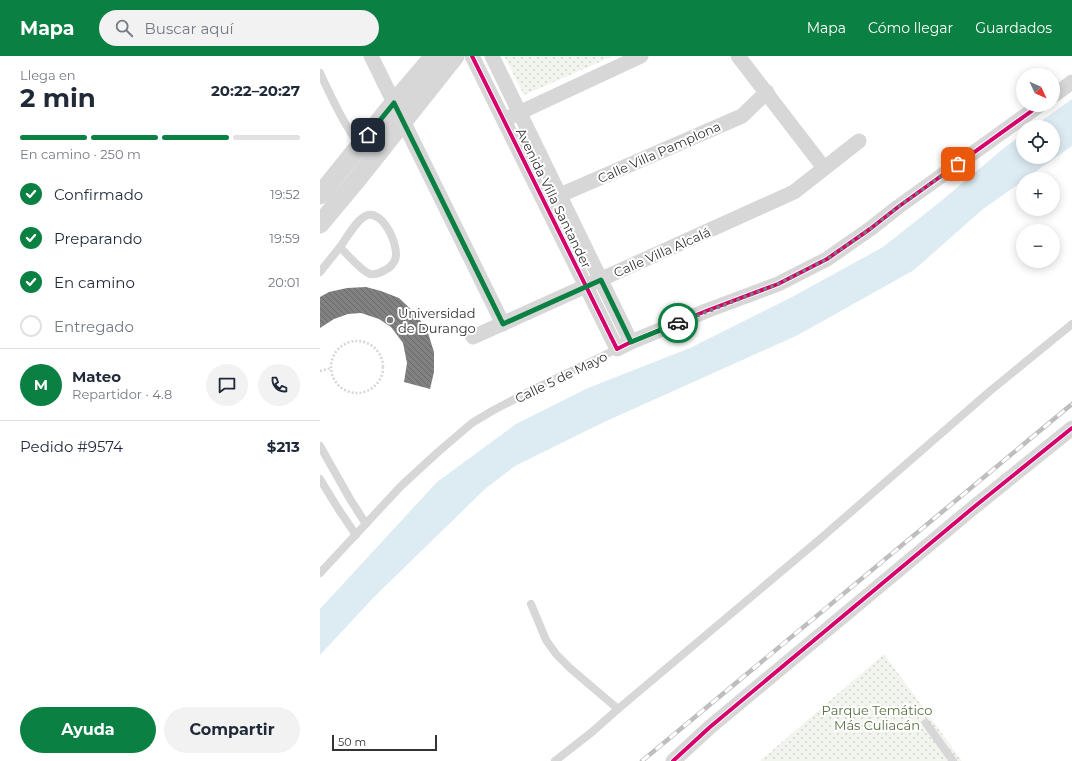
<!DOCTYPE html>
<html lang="es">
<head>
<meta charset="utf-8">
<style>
	body { margin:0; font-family:Montserrat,sans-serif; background:#f2f2f3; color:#1f2937; height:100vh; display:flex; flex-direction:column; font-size:15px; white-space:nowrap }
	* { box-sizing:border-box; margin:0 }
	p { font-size:13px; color:#747a83 }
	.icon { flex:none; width:22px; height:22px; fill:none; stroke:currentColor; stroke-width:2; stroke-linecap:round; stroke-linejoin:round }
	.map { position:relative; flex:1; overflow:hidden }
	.details { display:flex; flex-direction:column; background:#fff; width:320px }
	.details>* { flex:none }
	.needle { width:26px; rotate:134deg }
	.controls { position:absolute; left:696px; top:12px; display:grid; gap:8px }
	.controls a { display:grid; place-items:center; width:44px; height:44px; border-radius:50%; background:#fff; box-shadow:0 2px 10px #0003; font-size:20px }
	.scale { position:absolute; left:12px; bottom:10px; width:105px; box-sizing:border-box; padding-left:4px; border:2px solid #333; border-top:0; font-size:11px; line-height:14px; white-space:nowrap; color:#333; -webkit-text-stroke:3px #fff; paint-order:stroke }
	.pin { position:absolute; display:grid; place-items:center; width:34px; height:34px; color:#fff; margin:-17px; border-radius:8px; box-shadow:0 2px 6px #0006 }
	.courier { position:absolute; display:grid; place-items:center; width:40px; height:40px; margin:-20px; border:3px solid #0b8043; border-radius:50%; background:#fff; color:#222; box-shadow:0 1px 5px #0007 }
	.headline em { font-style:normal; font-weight:700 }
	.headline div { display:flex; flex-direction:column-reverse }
	.headline { display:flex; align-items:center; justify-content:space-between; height:68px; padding:0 20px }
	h1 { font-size:26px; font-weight:700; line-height:30px }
	.bar { display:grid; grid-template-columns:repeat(4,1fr); gap:6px 4px; align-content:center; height:48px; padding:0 20px }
	.bar i { height:5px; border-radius:3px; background:#e0e1e3 }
	.bar .selected { background:#0b8043 }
	.bar p { grid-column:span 4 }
	.line { display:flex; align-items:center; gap:10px; padding:0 20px; border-top:1px solid #e0e1e3 }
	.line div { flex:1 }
	.round { display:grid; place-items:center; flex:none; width:42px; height:42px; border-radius:21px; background:#f2f2f3 }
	ol { padding:0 20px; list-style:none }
	li { display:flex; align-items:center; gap:12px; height:44px }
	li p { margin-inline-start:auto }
	li .icon { padding:4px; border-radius:50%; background:#0b8043; color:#fff; stroke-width:4 }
	li:last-child { color:#747a83 }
	li i { width:22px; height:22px; border:2px solid #e0e1e3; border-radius:50% }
	.button { display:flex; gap:8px; margin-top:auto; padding:8px 20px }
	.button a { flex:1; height:46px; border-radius:24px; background:#0b8043; color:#fff; font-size:16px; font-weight:700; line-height:46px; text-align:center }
	.button a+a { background:#f2f2f3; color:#1f2937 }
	header { display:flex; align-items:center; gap:24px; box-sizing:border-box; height:56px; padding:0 20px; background:#0b8043; color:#fff }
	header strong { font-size:19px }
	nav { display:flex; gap:22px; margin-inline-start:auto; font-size:14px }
	.search { width:280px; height:36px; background:#f2f2f3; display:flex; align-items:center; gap:10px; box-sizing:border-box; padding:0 14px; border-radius:22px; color:#747a83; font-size:15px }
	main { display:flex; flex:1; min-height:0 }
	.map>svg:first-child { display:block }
	.park { fill:url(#park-dots) }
	.water { fill:#ddebf3 }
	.building { fill:url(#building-back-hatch) }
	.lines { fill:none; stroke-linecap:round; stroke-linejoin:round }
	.path { stroke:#d6d6d6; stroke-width:2.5; stroke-dasharray:2 2; stroke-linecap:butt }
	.service { stroke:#d7d7d7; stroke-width:8 }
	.minor { stroke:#d7d7d7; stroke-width:15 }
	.tertiary { stroke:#d7d7d7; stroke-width:19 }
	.rail-casing { stroke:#bebebe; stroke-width:4.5 }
	.rail { stroke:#fff; stroke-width:3; stroke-dasharray:9; stroke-linecap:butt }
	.cycleway-casing { stroke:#fff; stroke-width:6 }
	.cycleway { stroke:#d6006c; stroke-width:4 }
	.done { stroke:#7a7a7a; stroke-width:4; stroke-dasharray:0 7.2 }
	.route { stroke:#0b8043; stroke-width:5 }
	.poi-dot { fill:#7a7a7a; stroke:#fff; stroke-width:1.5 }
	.labels { text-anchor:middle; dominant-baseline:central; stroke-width:4; stroke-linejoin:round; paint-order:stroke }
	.street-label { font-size:13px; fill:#333; stroke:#fff }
	.poi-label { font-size:13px; fill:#333; stroke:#fff; text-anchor:start }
	.park-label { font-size:13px; fill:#56703f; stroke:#fff }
</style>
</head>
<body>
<header>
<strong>Mapa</strong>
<div class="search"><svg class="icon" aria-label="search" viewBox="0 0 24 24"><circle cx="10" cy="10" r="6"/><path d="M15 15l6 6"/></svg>Buscar aquí</div>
<nav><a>Mapa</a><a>Cómo llegar</a><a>Guardados</a></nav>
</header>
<main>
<section class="details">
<div class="headline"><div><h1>2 min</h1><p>Llega en</p></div><em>20:22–20:27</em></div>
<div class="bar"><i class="selected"></i><i class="selected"></i><i class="selected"></i><i></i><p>En camino · 250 m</p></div>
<ol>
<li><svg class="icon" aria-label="check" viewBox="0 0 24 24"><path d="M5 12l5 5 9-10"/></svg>Confirmado<p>19:52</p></li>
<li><svg class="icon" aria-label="check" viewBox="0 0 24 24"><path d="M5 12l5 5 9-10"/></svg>Preparando<p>19:59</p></li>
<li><svg class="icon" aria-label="check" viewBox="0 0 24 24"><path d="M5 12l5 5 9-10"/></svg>En camino<p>20:01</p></li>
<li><i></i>Entregado</li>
</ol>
<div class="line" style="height:72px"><b class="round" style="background:#0b8043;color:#fff">M</b><div><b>Mateo</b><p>Repartidor · 4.8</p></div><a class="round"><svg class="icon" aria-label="chat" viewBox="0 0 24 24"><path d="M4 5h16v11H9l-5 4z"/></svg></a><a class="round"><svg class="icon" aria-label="phone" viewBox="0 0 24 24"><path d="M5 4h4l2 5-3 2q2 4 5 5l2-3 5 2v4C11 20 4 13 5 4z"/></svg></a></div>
<div class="line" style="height:52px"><div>Pedido #9574</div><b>$213</b></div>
<div class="button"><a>Ayuda</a><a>Compartir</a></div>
</section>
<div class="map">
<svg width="752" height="705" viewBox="0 0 752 705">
	<defs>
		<pattern id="park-dots" width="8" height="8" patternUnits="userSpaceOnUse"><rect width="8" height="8" fill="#f1f5ed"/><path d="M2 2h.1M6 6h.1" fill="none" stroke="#cfd2cc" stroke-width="1.8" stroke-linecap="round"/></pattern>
		<pattern id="building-back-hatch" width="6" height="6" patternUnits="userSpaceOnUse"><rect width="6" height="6" fill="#818181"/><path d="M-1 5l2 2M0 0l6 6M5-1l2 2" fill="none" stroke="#6a6a6a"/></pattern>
	</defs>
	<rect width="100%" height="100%" fill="#fff"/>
	<!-- park -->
	<g class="park">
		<polygon points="184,0 290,0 291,1 204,39"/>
		<polygon points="564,598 642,705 440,705"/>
	</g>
	<!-- water -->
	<polygon class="water" points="752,43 752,90 705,123 703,123 703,125 663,153 594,214 478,279 282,367 195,410 165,433 54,541 0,599 0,553 117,426 196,368 268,332 370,292 472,241 563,191 620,146 684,92 703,78 703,101 733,101 733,71 713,71"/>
	<!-- building -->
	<polygon class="building" points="46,231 61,235 79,242 97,259 108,277 114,296 114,316 110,333 84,326 87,307 83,287 71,271 59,263 41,257 28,258 14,263 0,272 0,241 9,236 27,232"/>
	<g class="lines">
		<!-- path -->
		<g class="path">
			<circle cx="37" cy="311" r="26"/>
			<polyline points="0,315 11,312"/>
		</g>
		<!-- service -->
		<g class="service">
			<path d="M0,17C12,42 23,67 40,90"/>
			<path d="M0,216L20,191C27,198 41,215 50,218C55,219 60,217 65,214C68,213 72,209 74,206C82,194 64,155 48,159C38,161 26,183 20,191"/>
			<polyline points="0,390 30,443 46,468"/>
			<polyline points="0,423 19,454 36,479"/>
			<polyline points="0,517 81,430 118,396 152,367 172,355 216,332 297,293"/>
			<polyline points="211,548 226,584 236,598 251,613 298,653"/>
			<polyline points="606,667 633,705"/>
			<polyline points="235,705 272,676 298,653 500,483 670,335 752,268"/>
		</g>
		<!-- minor -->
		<g class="minor">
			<polyline points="51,0 183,268"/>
			<polyline points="152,0 297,293 311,286 386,255 458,228 507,203 550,173 578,151 720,49"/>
			<polyline points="172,0 311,286"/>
			<polyline points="418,0 504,112"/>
			<polyline points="733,40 752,26"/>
			<polyline points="190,61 321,0"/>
			<polyline points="231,143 422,60 447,36"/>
			<polyline points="153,281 474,136 539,85"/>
			<polyline points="353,705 390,671 654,451 752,372"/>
		</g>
		<!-- tertiary -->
		<g class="tertiary">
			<polyline points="0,139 74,47 114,0"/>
			<polyline points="0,168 35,126 135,0"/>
		</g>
		<defs>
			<polyline id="rail" points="322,705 752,348"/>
		</defs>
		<!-- rail casing -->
		<use href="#rail" class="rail-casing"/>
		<!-- rail -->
		<use href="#rail" class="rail"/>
		<defs>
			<g id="cycleway">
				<polyline points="152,0 297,293 311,286 386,255 458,228 507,203 550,173 578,151 720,49"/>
				<polyline points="353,705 390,671 654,451 752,372"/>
			</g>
		</defs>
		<!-- cycleway casing -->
		<use href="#cycleway" class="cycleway-casing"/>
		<!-- cycleway -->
		<use href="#cycleway" class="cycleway"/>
	</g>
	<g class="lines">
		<!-- done -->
		<polyline class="done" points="358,267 458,228 507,203 550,173 578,151 638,108"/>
		<!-- route -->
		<polyline class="route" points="48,79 74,47 183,268 281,224 311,286 358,267"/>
	</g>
	<!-- markers -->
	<circle class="poi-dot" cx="70" cy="264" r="4"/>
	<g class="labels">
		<!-- street labels -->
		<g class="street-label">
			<text transform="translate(339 96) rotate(-24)">Calle Villa Pamplona</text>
			<text transform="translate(234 142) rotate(64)">Avenida Villa Santander</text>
			<text transform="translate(342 196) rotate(-24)">Calle Villa Alcalá</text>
			<text transform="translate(241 321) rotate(-26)">Calle 5 de Mayo</text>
		</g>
		<!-- poi labels -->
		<g class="poi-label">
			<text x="78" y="257">Universidad<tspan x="78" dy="15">de Durango</tspan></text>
		</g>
		<!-- park labels -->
		<g class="park-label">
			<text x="557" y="654">Parque Temático<tspan x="557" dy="15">Más Culiacán</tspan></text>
		</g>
	</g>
</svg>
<div class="controls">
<a><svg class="needle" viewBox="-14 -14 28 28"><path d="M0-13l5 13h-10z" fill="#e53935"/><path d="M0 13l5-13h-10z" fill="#747a83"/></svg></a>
<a><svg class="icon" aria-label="locate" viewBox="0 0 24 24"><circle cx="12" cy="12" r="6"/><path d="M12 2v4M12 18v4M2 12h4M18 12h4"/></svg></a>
<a>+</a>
<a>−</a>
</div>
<div class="scale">50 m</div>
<div class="pin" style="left:638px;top:108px;background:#ea580c"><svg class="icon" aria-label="bag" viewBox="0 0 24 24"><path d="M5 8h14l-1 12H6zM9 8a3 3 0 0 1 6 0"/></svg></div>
<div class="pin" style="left:48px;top:79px;background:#1f2937"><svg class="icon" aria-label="home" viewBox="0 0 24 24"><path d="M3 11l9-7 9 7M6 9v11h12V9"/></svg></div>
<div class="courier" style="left:358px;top:267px"><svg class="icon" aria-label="car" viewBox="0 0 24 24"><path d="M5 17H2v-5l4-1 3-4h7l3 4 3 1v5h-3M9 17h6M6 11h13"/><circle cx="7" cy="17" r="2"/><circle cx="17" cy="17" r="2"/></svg></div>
</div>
</main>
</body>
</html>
